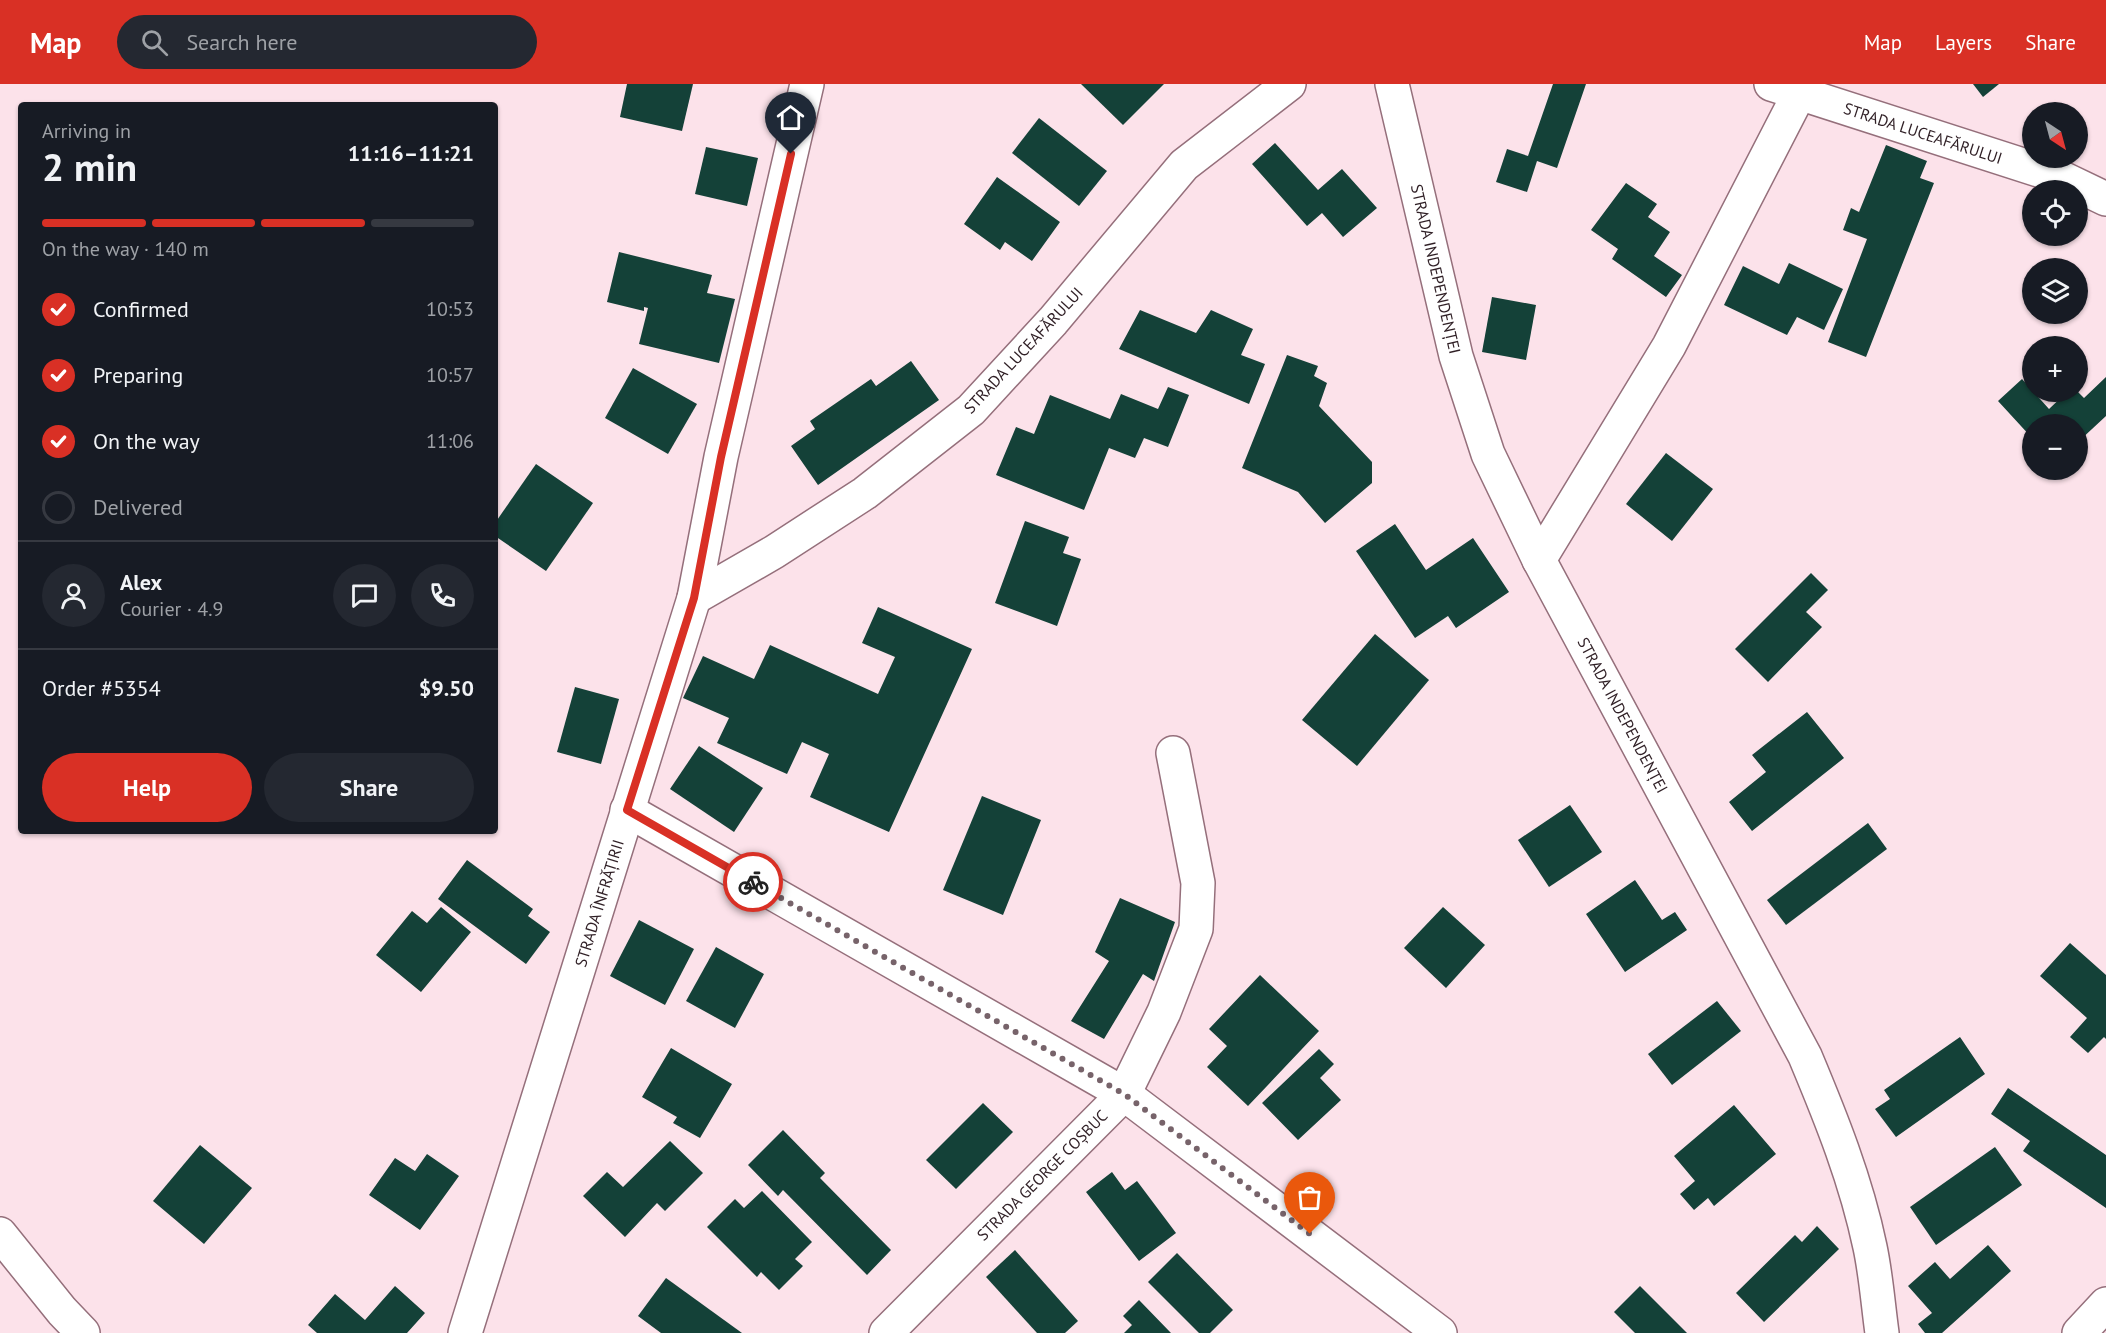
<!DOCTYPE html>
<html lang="en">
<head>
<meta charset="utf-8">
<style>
	body { margin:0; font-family:"PT Sans",sans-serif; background:#242831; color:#f1f3f6; height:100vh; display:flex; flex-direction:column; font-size:22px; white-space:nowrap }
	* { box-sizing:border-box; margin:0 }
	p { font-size:20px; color:#9ea1a6 }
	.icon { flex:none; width:33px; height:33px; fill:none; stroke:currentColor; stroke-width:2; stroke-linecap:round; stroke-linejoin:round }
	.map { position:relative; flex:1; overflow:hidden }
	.panel { position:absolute; left:18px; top:18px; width:480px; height:732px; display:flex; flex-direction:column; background:#171b24; border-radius:6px; box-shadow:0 2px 4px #0004 }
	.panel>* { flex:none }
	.needle { width:39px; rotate:144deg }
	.fabs { position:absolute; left:2022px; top:18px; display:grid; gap:12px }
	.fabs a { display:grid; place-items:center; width:66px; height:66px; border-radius:50%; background:#171b24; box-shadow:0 2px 4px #0004; font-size:30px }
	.pin { position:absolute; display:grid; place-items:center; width:51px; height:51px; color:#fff; margin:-62px -26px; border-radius:50% 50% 50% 0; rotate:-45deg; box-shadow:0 0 6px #0007 }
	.pin .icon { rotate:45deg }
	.courier { position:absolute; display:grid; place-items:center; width:60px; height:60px; margin:-30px; border:4px solid #d93025; border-radius:50%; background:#fff; color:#222; box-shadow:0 2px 8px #0007 }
	.headline em { font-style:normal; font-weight:600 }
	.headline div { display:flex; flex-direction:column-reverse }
	.headline { display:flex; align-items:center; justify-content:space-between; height:102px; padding:0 24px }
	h1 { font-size:39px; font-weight:600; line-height:45px }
	.bar { display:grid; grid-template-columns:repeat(4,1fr); gap:9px 6px; align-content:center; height:72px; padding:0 24px }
	.bar i { height:8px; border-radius:4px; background:#363941 }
	.bar .current { background:#d93025 }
	.bar p { grid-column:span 4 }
	.line { display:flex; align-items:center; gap:15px; padding:0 24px; border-top:2px solid #363941 }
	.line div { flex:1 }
	.round { display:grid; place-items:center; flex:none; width:63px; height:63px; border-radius:32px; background:#242831 }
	ol { padding:0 24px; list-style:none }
	li { display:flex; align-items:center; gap:18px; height:66px }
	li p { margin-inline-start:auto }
	li .icon { padding:6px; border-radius:50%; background:#d93025; color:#fff; stroke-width:4 }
	li:last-child { color:#9ea1a6 }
	li i { width:33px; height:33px; border:3px solid #363941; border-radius:50% }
	.action { display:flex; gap:12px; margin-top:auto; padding:12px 24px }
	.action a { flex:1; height:69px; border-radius:36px; background:#d93025; color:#fff; font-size:24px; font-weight:600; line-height:69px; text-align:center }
	.action a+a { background:#242831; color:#f1f3f6 }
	header { display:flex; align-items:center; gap:36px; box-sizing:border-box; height:84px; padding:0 30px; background:#d93025; color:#fff }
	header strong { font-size:28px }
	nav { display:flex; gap:33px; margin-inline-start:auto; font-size:21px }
	.search { width:420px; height:54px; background:#242831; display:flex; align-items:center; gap:15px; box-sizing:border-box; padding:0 21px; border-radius:33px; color:#9ea1a6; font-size:22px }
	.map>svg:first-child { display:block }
	.building { fill:#144138 }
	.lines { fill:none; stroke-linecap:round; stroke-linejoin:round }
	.street-casing { stroke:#956f7b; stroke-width:36 }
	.street { stroke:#fff; stroke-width:33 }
	.done { stroke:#77636a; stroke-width:6; stroke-dasharray:0 10.8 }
	.route { stroke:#d93025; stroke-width:8 }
	.labels { text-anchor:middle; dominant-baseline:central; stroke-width:6; stroke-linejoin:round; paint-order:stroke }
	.street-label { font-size:16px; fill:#2f1f25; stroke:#fff }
</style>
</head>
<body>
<header>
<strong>Map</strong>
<div class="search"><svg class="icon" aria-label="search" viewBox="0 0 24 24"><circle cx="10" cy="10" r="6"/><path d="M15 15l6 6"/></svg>Search here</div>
<nav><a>Map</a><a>Layers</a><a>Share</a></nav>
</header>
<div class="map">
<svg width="2106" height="1249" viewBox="0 0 2106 1249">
	<rect width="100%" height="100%" fill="#fce2ea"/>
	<!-- building -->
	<g class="building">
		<polygon points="627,0 693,0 682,47 620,33"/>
		<polygon points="1081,0 1164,0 1123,41"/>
		<polygon points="1553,0 1586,0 1557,84 1537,77 1527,108 1496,98 1507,65 1528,72"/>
		<polygon points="1973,0 1999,0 1983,13"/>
		<polygon points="1039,34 1107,87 1079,122 1012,69"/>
		<polygon points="1275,59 1318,106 1342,85 1377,124 1343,153 1322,129 1307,142 1252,80"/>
		<polygon points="1886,61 1927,77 1920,94 1934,99 1866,273 1828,258 1867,155 1843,146 1851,124 1859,128"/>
		<polygon points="706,63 758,74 747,122 695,110"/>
		<polygon points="997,93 1060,138 1032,177 1005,158 1000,166 964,140"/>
		<polygon points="1626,99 1657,120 1648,133 1670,148 1654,172 1682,191 1666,213 1612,175 1618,165 1591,146"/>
		<polygon points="619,168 712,191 707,209 735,215 719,279 639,260 648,224 644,223 644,227 607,218"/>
		<polygon points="1789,179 1843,205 1824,246 1797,233 1787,251 1724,221 1743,182 1779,200"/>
		<polygon points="1492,213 1536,221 1526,276 1482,268"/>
		<polygon points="1140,226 1196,249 1211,226 1253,245 1241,271 1265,280 1249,320 1119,265"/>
		<polygon points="1287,271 1318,282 1314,292 1327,299 1319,322 1372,378 1372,399 1325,439 1298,408 1242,384"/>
		<polygon points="911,277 939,316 818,401 791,362 815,345 810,337 871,295 876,302"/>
		<polygon points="633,284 697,320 668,370 605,334"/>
		<polygon points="2106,293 2106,332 2078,358 2078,340 2032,340 2032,354 1998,317 2022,295 2049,325 2067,308 2078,308 2084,314"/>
		<polygon points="1168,303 1189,311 1168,363 1144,354 1135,374 1109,364 1084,426 996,391 1016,343 1034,350 1050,311 1110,335 1121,310 1158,325"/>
		<polygon points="1666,369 1713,405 1672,457 1626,420"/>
		<polygon points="536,380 593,419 546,487 495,452 495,439"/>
		<polygon points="1025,437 1069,453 1063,469 1081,475 1057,542 995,519"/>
		<polygon points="1395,440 1426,486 1473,454 1509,508 1456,544 1448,532 1415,554 1356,467"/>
		<polygon points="1811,489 1828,506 1806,528 1822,543 1768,598 1735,565"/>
		<polygon points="878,523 972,565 889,748 810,713 829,670 802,658 787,690 717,659 729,634 683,614 703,572 754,595 770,561 878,610 895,573 862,559"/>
		<polygon points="1375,550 1429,596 1357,682 1302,636"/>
		<polygon points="575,603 619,615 601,680 557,668"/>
		<polygon points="1807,628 1844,674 1752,747 1729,718 1766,688 1752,671"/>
		<polygon points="699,662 763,704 734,748 670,705"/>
		<polygon points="982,712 1041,736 1003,831 943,806"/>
		<polygon points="1570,721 1602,768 1549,803 1518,756"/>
		<polygon points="1868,739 1887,765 1786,841 1767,816"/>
		<polygon points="467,776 533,825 528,832 550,848 526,880 438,815"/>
		<polygon points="1635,796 1662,836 1675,828 1687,846 1625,888 1586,830"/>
		<polygon points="1120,814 1175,838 1154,897 1143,890 1104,955 1071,937 1109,877 1095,868"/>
		<polygon points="441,823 471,848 421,908 376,871 412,827 427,839"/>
		<polygon points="1443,823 1485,861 1446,904 1404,864"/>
		<polygon points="639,836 694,865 665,921 610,892"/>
		<polygon points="2070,859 2106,891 2106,955 2104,953 2088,969 2070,953 2087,934 2040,892"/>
		<polygon points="716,863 764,890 735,944 686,917"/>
		<polygon points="1260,891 1319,947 1248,1022 1207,983 1227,962 1209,945"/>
		<polygon points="1717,917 1741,947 1672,1001 1648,970"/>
		<polygon points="1960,953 1985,990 1896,1053 1875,1025 1890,1015 1884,1006"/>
		<polygon points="671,964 732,1000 700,1054 673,1039 677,1033 642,1013"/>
		<polygon points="1319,965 1334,980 1320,994 1341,1016 1298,1056 1262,1019"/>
		<polygon points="2008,1004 2106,1071 2106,1124 2023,1067 2030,1057 1991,1030"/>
		<polygon points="983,1019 1013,1048 956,1105 926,1076"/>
		<polygon points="1734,1021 1776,1070 1714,1122 1708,1114 1694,1126 1680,1110 1695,1097 1674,1072"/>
		<polygon points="783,1046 825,1089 820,1094 891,1166 867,1191 783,1106 778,1112 748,1081"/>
		<polygon points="670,1057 703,1089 665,1127 657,1119 625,1153 583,1112 607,1088 623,1103"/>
		<polygon points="200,1061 252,1104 204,1160 153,1117"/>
		<polygon points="1995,1063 2022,1101 1936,1161 1910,1123"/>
		<polygon points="427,1070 459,1092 420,1146 369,1111 395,1074 415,1087"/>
		<polygon points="1112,1088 1125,1106 1137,1097 1176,1149 1139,1177 1086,1108"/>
		<polygon points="762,1107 812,1158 795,1175 803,1182 779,1206 761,1188 757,1193 707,1143 735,1115 744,1124"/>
		<polygon points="1817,1142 1839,1165 1764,1238 1736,1209 1795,1151 1802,1158"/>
		<polygon points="1988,1161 2011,1187 1942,1249 1925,1249 1918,1240 1932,1229 1908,1202 1935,1178 1950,1195"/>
		<polygon points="1015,1166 1078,1237 1065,1249 1037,1249 986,1193"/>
		<polygon points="1177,1169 1233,1226 1210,1249 1199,1249 1148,1198"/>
		<polygon points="666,1194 742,1249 661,1249 638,1232"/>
		<polygon points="395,1202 425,1229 407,1249 317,1249 308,1241 335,1210 365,1236"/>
		<polygon points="1640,1202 1687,1249 1635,1249 1614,1228"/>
		<polygon points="1139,1216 1171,1249 1124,1249 1132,1241 1123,1232"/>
	</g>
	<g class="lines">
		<defs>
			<g id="street">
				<path d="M1392,0L1456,272L1488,370L1539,476L1805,972C1831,1034 1856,1096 1870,1163C1876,1191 1878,1220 1882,1249"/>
				<polyline points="1771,0 2060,93 2106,115"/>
				<polyline points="1539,476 1669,262 1799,10"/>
				<polyline points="694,514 774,468 865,409 971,326 1053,237 1184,81 1289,0"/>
				<polyline points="627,726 1124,1010 1440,1249"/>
				<polyline points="0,1150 62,1227 83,1249"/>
				<polyline points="465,1249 694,514 721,373 807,0"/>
				<polyline points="886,1249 1124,1010 1164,928 1196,845 1198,799 1173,669"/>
				<polyline points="2079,1249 2106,1220"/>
			</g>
		</defs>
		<!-- street casing -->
		<use href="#street" class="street-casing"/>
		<!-- street -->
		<use href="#street" class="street"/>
	</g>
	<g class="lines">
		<!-- done -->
		<polyline class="done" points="753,798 1124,1010 1310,1150"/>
		<!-- route -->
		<polyline class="route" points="753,798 627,726 694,514 721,373 791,70"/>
	</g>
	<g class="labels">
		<!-- street labels -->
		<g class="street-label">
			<text transform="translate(1923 49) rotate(18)">STRADA LUCEAFĂRULUI</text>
			<text transform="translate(1436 185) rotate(77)">STRADA INDEPENDENȚEI</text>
			<text transform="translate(1023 266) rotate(-47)">STRADA LUCEAFĂRULUI</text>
			<text transform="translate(1623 631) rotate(62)">STRADA INDEPENDENȚEI</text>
			<text transform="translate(599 819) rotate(-73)">STRADA ÎNFRĂȚIRII</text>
			<text transform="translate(1042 1091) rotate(-45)">STRADA GEORGE COȘBUC</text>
		</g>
	</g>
</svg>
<div class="fabs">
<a><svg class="needle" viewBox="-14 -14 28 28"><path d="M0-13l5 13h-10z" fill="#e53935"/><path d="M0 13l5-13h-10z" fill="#9ea1a6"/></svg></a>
<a><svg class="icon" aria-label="locate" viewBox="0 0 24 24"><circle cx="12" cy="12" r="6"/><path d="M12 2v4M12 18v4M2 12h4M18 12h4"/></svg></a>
<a><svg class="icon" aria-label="layers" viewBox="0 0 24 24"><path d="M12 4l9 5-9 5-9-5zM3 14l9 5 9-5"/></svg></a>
<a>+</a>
<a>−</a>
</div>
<div class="pin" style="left:1310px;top:1150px;background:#ea580c"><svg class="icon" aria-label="bag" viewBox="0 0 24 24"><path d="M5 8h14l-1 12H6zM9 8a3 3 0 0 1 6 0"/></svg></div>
<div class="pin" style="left:791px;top:70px;background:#1f2937"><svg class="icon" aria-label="home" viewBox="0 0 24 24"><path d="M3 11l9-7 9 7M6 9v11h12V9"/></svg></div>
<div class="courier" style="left:753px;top:798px"><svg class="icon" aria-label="bike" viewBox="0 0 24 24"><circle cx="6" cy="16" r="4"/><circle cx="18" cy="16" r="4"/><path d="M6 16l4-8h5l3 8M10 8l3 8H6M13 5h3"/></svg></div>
<section class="panel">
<div class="headline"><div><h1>2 min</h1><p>Arriving in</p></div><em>11:16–11:21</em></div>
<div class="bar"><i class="current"></i><i class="current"></i><i class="current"></i><i></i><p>On the way · 140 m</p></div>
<ol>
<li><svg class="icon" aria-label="check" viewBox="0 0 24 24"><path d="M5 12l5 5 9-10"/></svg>Confirmed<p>10:53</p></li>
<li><svg class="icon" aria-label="check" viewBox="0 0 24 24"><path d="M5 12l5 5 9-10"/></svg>Preparing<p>10:57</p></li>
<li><svg class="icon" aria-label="check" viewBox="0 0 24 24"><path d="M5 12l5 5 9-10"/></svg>On the way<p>11:06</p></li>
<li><i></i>Delivered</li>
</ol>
<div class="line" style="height:108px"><a class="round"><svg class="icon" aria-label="person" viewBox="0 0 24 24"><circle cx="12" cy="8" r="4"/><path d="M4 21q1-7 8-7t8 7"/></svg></a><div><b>Alex</b><p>Courier · 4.9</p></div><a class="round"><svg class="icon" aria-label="chat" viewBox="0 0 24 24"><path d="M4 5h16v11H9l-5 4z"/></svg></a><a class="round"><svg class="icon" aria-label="phone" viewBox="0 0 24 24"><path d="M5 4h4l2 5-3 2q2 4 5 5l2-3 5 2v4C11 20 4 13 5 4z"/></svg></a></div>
<div class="line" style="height:78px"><div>Order #5354</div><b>$9.50</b></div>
<div class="action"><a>Help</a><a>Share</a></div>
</section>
</div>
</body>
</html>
